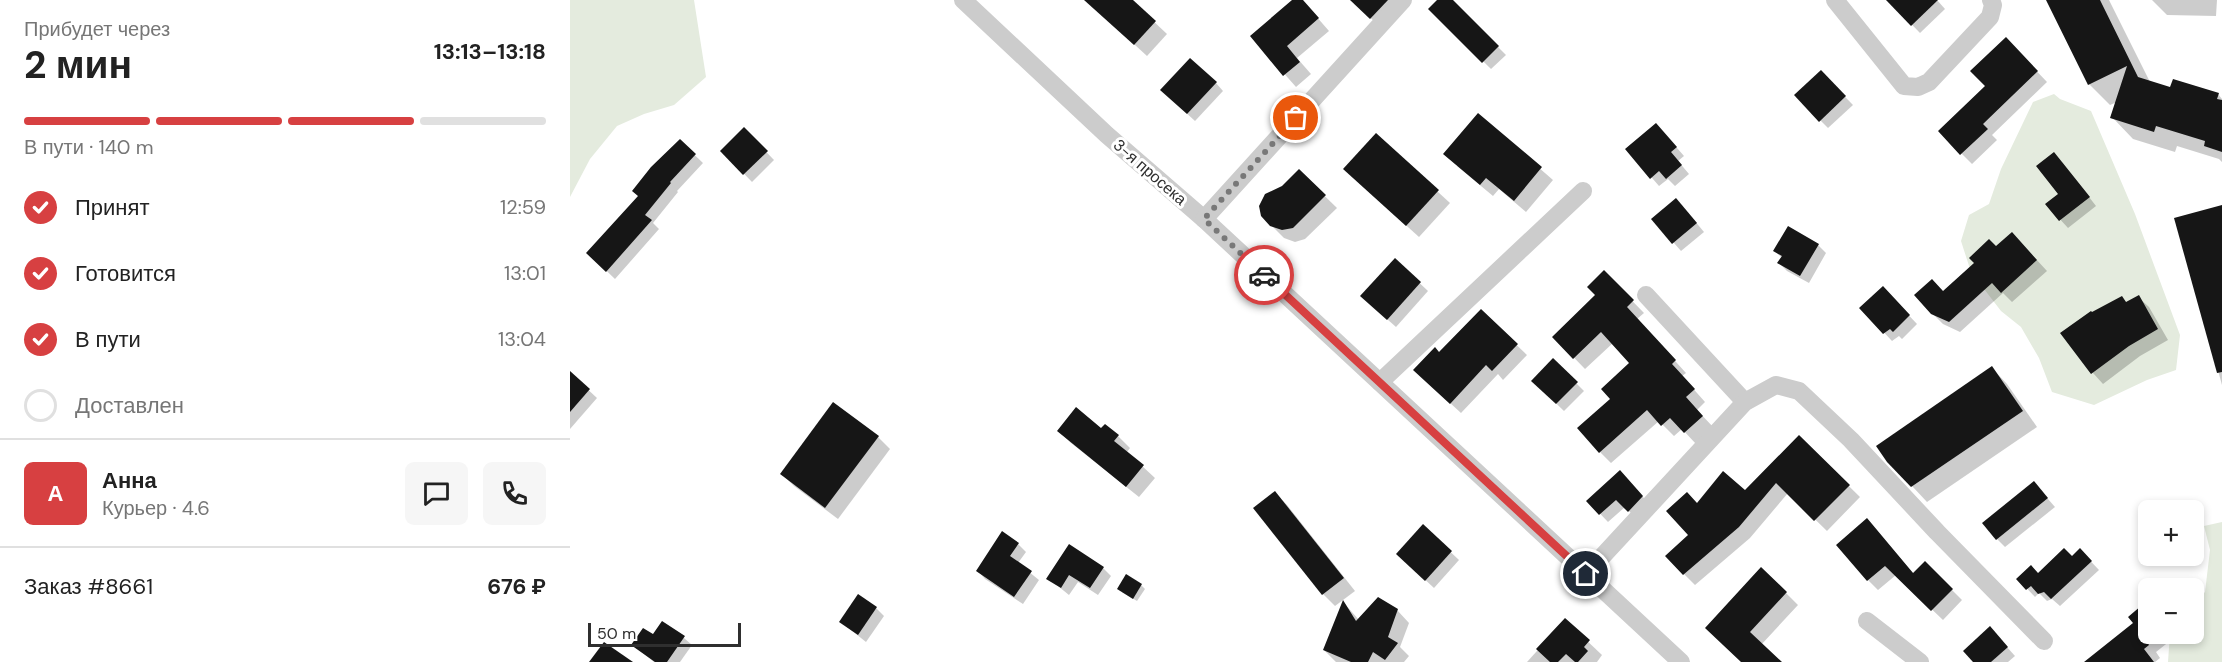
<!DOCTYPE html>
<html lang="ru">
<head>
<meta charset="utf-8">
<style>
	body { margin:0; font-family:"DM Sans",sans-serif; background:#f6f6f6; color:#222; height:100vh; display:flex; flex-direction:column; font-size:22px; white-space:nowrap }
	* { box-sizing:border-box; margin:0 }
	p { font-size:20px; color:#767676 }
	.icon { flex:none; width:33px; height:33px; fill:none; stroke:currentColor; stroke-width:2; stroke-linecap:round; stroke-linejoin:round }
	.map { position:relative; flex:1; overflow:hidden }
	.drawer { display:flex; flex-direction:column; background:#fff; width:570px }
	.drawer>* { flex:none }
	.tools { position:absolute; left:1568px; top:500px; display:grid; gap:12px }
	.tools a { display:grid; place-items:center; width:66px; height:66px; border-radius:9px; background:#fff; box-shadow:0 3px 9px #0003; font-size:30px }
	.scale { position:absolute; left:18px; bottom:15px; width:153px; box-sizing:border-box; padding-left:6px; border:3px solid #2f2f2f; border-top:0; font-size:16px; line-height:21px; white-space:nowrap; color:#2f2f2f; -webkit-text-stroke:4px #fff; paint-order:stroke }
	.pin { position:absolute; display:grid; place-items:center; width:51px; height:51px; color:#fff; margin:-26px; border:3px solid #fff; border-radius:50%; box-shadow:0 2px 6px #0007 }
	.courier { position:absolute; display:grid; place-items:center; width:60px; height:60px; margin:-30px; border:4px solid #d74041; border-radius:50%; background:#fff; color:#222; box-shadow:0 2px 8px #0007 }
	.overview em { font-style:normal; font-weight:700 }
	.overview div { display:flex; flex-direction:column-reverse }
	.overview { display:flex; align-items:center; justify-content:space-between; height:102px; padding:0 24px }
	h1 { font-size:39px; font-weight:700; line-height:45px }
	.bar { display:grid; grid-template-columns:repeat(4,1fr); gap:9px 6px; align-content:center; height:72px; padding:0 24px }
	.bar i { height:8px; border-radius:4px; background:#e0e0e0 }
	.bar .active { background:#d74041 }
	.bar p { grid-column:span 4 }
	.line { display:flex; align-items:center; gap:15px; padding:0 24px; border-top:2px solid #e0e0e0 }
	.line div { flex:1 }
	.round { display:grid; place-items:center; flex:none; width:63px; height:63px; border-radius:9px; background:#f6f6f6 }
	ol { padding:0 24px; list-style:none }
	li { display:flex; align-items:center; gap:18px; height:66px }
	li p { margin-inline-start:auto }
	li .icon { padding:6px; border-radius:50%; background:#d74041; color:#fff; stroke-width:4 }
	li:last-child { color:#767676 }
	li i { width:33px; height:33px; border:3px solid #e0e0e0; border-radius:50% }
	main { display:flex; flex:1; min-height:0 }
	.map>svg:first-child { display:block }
	.green { fill:#e4ebde }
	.shadow { fill:#0003 }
	.building { fill:#161616 }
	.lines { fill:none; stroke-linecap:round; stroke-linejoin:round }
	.street { stroke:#ccc; stroke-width:18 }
	.done { stroke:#787878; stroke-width:6; stroke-dasharray:0 10.8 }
	.route { stroke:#d74041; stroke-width:8 }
	.labels { text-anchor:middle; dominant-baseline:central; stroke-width:6; stroke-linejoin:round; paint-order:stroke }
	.street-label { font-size:16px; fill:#2f2f2f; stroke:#fff }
</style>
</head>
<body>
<main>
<section class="drawer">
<div class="overview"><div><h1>2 мин</h1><p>Прибудет через</p></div><em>13:13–13:18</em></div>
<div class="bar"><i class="active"></i><i class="active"></i><i class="active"></i><i></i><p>В пути · 140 m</p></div>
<ol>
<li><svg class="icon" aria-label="check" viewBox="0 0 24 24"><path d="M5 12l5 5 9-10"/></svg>Принят<p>12:59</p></li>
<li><svg class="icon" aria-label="check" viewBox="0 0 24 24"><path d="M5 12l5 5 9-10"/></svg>Готовится<p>13:01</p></li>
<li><svg class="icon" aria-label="check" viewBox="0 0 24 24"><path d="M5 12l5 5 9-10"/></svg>В пути<p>13:04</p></li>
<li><i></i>Доставлен</li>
</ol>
<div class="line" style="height:108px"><b class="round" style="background:#d74041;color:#fff">А</b><div><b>Анна</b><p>Курьер · 4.6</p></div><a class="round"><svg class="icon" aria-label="chat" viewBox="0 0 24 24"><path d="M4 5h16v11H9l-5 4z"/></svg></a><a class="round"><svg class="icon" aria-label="phone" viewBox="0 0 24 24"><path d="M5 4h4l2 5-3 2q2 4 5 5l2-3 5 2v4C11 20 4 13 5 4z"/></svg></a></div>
<div class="line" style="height:78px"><div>Заказ #8661</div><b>676 ₽</b></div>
</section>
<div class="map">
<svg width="1652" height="662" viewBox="0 0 1652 662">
	<rect width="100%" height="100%" fill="#fff"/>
	<!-- green -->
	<g class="green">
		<polygon points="0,0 124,0 136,77 104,105 74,114 47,126 20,159 0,197"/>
		<polygon points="1484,94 1490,99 1521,111 1565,214 1610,335 1606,370 1577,380 1524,405 1482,392 1469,358 1451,327 1431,311 1401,272 1391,241 1399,215 1419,204 1431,169 1463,102"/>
		<polygon points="1652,522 1652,662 1598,662 1600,633 1623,633 1623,604 1635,592 1640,550 1634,526"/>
	</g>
	<!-- shadow -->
	<g class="shadow">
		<polygon points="516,0 561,0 597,34 577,56"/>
		<polygon points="724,0 732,0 759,31 727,58 741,74 726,87 682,37"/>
		<polygon points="786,0 834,0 809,26 784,2"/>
		<polygon points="869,0 881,0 936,55 921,69 860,9"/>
		<polygon points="1323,0 1367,0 1375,9 1350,33 1320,2"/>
		<polygon points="1480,0 1539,0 1580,82 1601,89 1648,94 1652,99 1652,162 1649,159 1607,146 1605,152 1563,139 1542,117 1547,102 1540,105 1519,84"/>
		<polygon points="1582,0 1647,0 1646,16 1597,15"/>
		<polygon points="1436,39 1477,82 1422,135 1427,140 1402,164 1370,132 1417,87"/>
		<polygon points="1251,72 1283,105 1258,128 1226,96"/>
		<polygon points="646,83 653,91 625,121 600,98"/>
		<polygon points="908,115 983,180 956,212 929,189 923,196 887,166"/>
		<polygon points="174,129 204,160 182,182 152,151"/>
		<polygon points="1094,133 1114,156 1108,161 1119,174 1105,186 1098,179 1089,186 1057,149"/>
		<polygon points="806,135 880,203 849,237 787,181"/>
		<polygon points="110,141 133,163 107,191 108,192 83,223 89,229 45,279 18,253 70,197"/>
		<polygon points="1492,162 1526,206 1498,228 1477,205 1490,195"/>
		<polygon points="729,171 767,208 735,239 725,242 714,238 701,225 713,187"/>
		<polygon points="1652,206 1652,385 1606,219"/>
		<polygon points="1114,208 1134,232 1111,251 1083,219"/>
		<polygon points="1452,244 1477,271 1442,302 1433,293 1390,332 1373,324 1362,313 1373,293 1406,263 1426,248"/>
		<polygon points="1248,245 1256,253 1239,283 1217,271 1209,263 1212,258 1205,251"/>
		<polygon points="825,260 858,291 826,327 800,304"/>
		<polygon points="1034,272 1074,313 1067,319 1116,373 1112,376 1135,402 1127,410 1144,428 1126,444 1112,429 1104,436 1089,421 1041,463 1030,452 1042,399 1061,363 1043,343 1015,369 984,337 1027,295"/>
		<polygon points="1313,288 1347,324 1332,339 1329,336 1322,341 1291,308"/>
		<polygon points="1568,297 1579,307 1598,340 1570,356 1533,384 1523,373 1492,333 1552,298 1557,303"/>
		<polygon points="911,311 957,355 933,380 928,374 891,413 855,380 870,354"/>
		<polygon points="983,360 1014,391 994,411 963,381"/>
		<polygon points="1422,368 1437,384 1467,427 1357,502 1342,486"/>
		<polygon points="0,373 27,398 0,429"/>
		<polygon points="532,430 548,436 560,448 557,452 585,478 569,497 501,443 489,431"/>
		<polygon points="308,437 320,449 268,519 224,486 212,474"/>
		<polygon points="1229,437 1290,497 1257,531 1218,493 1180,538 1125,585 1114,574 1127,505 1175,492"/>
		<polygon points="1058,480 1080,505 1067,519 1055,507 1038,522 1018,501"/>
		<polygon points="1464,483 1485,507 1435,547 1427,539"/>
		<polygon points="705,493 717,505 785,591 765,606 753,594"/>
		<polygon points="1297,520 1344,574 1355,563 1392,600 1373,620 1326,575 1308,590 1298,580"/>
		<polygon points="853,526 889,560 864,588 836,562"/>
		<polygon points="448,544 456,552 448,563 469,580 453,604 415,579 408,571"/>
		<polygon points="1510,550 1529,570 1490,606 1482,599 1477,601 1469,593 1465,597 1448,579 1468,574 1502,557"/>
		<polygon points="533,568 541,576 528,595 508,582 499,595 478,578"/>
		<polygon points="571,585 575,589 567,601 552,592"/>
		<polygon points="1216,593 1228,605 1191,645 1209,662 1173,662 1149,640"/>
		<polygon points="1578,602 1578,633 1610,633 1586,652 1590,658 1585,662 1516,662 1565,623"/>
		<polygon points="774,603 789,620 827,610 839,623 830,647 839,656 834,662 766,662 754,650"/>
		<polygon points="306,608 314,616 296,642 271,622"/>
		<polygon points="995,620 1032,655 1027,662 957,662"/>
		<polygon points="83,636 114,638 122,645 110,662 84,662 63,645"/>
		<polygon points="1427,636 1445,656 1438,662 1405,662"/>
	</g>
	<!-- building -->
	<g class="building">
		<polygon points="514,0 563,0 586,21 564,45"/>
		<polygon points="722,0 733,0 749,18 717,46 730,62 713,76 680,36"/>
		<polygon points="780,0 818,0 800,19"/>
		<polygon points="867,0 883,0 929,46 912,63 858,9"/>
		<polygon points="1316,0 1368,0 1341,26"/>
		<polygon points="1476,0 1530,0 1568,77 1600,87 1603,79 1649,93 1647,99 1652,100 1652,152 1634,146 1635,141 1586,126 1584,132 1540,118 1557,66 1518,85"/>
		<polygon points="1436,37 1468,71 1413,124 1418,129 1390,155 1368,131 1415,86 1400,71"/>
		<polygon points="620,58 647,82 617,114 590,90"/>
		<polygon points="1251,70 1276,96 1249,122 1224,95"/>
		<polygon points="908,113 972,167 944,201 916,178 910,185 873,154"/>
		<polygon points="1086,123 1107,147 1101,152 1112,165 1096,179 1089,171 1080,179 1055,149"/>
		<polygon points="174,127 198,151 173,175 150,151"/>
		<polygon points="806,133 869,190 836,226 773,169"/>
		<polygon points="110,139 126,154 100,182 101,183 75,215 82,220 36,272 16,253 68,196 62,191 81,167"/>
		<polygon points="1484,152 1520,197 1489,221 1475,204 1488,194 1466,166"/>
		<polygon points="729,169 756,195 723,228 712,230 700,226 691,216 689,206 695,194 712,186"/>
		<polygon points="1106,198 1127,223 1102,244 1081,219"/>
		<polygon points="1652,205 1652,372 1647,373 1604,218"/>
		<polygon points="1218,226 1249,244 1230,276 1207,263 1212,256 1203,251"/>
		<polygon points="1442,232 1467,260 1431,293 1422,283 1379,322 1361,314 1344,295 1362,279 1373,291 1404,263 1399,258 1419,239 1426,246"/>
		<polygon points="825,258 851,282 817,320 790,296"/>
		<polygon points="1034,270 1064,300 1057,307 1106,360 1102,364 1125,389 1116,397 1133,416 1114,433 1100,418 1091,426 1077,410 1029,453 1007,428 1040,399 1031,389 1059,363 1031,332 1003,359 982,337 1025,295 1017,287"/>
		<polygon points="1313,286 1340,315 1323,332 1320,329 1313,334 1289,308"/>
		<polygon points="1569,295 1588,329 1559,346 1521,374 1490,333 1521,311 1522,312 1552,296 1556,302"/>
		<polygon points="911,309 948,344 922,371 916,365 880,404 843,370 865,347 869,352"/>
		<polygon points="983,358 1008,382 986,404 961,381"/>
		<polygon points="1422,366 1453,411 1341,487 1317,462 1306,446"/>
		<polygon points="0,371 20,389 0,412"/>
		<polygon points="263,402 309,436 255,508 210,474"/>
		<polygon points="506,407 531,428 535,424 549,435 544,441 574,465 556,487 487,431"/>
		<polygon points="1229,435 1280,485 1244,521 1206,483 1169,527 1113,575 1095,556 1118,535 1096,511 1117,492 1127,503 1153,471 1175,490"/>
		<polygon points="1050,470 1073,496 1058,512 1046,500 1029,515 1016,501"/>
		<polygon points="1464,481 1478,498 1426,540 1412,523"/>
		<polygon points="705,491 774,578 752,595 683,508"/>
		<polygon points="1297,518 1343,573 1355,561 1383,589 1361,611 1315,566 1297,581 1266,545"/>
		<polygon points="853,524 882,551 855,581 826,554"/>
		<polygon points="432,531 449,543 440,556 462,571 444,597 406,571"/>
		<polygon points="499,544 534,567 520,588 499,575 491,588 476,579"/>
		<polygon points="1494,548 1502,556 1510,548 1522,561 1481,599 1474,592 1468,594 1461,586 1456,590 1446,579 1461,565 1468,573"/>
		<polygon points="1191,567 1217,592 1180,632 1212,662 1171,662 1135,628"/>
		<polygon points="556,574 572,584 563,599 547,589"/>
		<polygon points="288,594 307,607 288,635 269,622"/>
		<polygon points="808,597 828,609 818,637 828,643 815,660 803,652 798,662 781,662 753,650 773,600 786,621"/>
		<polygon points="1578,600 1578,642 1575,639 1579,645 1574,649 1584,662 1514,662 1563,623 1558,617"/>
		<polygon points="995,618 1020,640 1014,647 1018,651 1008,662 1005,662 996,654 988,662 980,662 966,649"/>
		<polygon points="92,621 115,636 97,662 85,662 61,645 73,628 83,634"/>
		<polygon points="1420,626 1438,647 1421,662 1403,662 1393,651"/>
		<polygon points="34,642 63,662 19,662"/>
	</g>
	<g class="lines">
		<!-- street -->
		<g class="street">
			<polyline points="393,0 537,135 634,219 1111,662"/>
			<polyline points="1265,0 1334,86 1348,87 1359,82 1420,17 1423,5 1421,0"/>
			<polyline points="634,219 833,0"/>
			<polyline points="1076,295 1175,402"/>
			<polyline points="810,382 1013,191"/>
			<polyline points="1016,574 1175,402 1206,385 1229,391 1281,440 1367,532 1474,641"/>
			<polyline points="1297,621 1350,662"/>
		</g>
	</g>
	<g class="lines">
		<!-- done -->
		<polyline class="done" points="694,275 634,219 726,118"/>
		<!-- route -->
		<polyline class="route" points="694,275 1016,574"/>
	</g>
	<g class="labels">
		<!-- street labels -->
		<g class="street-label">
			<text transform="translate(580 172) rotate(41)">3-я просека</text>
		</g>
	</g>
</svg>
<div class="tools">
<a>+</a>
<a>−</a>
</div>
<div class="scale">50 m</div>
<div class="pin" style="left:726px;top:118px;background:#ea580c"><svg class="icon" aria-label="bag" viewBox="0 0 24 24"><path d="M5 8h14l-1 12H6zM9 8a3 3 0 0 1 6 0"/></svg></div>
<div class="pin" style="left:1016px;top:574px;background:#1f2937"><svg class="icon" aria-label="home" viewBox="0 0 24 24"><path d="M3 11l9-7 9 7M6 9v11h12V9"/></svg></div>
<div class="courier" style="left:694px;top:275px"><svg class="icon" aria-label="car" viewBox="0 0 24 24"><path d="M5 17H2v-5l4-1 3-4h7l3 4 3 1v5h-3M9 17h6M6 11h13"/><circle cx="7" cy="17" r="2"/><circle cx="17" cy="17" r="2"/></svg></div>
</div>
</main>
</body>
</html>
